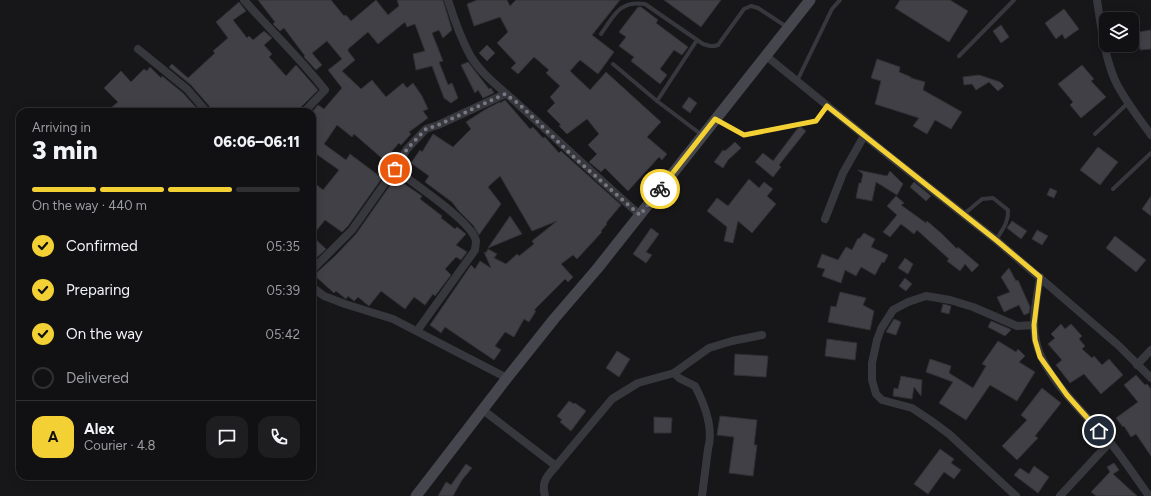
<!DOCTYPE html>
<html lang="en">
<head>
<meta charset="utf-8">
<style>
	body { margin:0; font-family:Figtree,sans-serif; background:#1e1e21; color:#f1f3f6; height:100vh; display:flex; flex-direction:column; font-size:15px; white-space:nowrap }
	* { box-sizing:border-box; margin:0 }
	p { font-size:13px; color:#9c9da0 }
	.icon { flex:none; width:22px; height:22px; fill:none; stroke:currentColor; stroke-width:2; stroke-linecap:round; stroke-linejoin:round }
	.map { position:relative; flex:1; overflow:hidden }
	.sheet { position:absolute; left:16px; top:108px; width:300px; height:372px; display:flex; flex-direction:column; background:#111013; border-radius:12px; box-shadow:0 2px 10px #0003,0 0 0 1px #303033 }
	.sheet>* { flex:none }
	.buttons { position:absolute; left:1099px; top:12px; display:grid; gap:8px }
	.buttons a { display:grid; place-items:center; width:40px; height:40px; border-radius:8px; background:#111013; box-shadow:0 2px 10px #0003,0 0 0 1px #303033; font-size:20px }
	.pin { position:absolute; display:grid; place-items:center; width:34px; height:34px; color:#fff; margin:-17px; border:2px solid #fff; border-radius:50%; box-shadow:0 1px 4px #0007 }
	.courier { position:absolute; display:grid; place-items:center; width:40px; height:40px; margin:-20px; border:3px solid #f3d134; border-radius:50%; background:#fff; color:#222; box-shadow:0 1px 5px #0007 }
	.head em { font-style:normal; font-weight:800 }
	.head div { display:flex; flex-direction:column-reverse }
	.head { display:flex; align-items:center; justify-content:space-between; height:68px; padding:0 16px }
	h1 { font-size:26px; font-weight:800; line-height:30px }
	.bar { display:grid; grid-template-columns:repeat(4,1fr); gap:6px 4px; align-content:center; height:48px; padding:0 16px }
	.bar i { height:5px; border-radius:3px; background:#303033 }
	.bar .active { background:#f3d134 }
	.bar p { grid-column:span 4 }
	.line { display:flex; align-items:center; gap:10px; padding:0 16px; border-top:1px solid #303033 }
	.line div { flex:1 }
	.round { display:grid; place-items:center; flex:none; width:42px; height:42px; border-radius:12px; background:#1e1e21 }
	ol { padding:0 16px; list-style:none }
	li { display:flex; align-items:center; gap:12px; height:44px }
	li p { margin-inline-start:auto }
	li .icon { padding:4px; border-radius:50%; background:#f3d134; color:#111; stroke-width:4 }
	li:last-child { color:#9c9da0 }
	li i { width:22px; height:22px; border:2px solid #303033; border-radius:50% }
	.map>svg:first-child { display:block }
	.building { fill:#414046; stroke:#313035 }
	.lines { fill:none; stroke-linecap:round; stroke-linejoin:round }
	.lane { stroke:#37373e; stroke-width:4 }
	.street { stroke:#37373e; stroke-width:8 }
	.secondary { stroke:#45464e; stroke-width:11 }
	.done { stroke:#767781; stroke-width:4; stroke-dasharray:0 7.2 }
	.route { stroke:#f3d134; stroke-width:5 }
</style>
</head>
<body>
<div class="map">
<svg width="1151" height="496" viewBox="0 0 1151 496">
	<rect width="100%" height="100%" fill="#171619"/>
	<!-- building -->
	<g class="building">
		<polygon points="258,0 331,0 344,16 346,15 351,21 376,0 388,15 399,6 397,0 443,0 452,30 443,38 439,30 432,33 443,61 439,62 448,85 452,83 458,98 451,103 444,98 432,66 416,70 413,54 425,51 415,24 407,27 405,22 378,44 368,32 348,49 348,51 355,60 342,71 361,89 372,80 386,97 403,83 407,88 413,83 422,96 428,109 423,111 428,118 409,132 411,134 401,145 399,143 384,160 354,134 352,137 337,125 324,144 346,160 350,154 382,178 348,226 342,232 325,220 312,236 326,249 312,262 312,181 323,190 339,170 312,151 312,112 318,105 324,109 342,88 328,70 342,59 327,41 312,53 322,65 316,70 304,57 305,56 284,28 280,31 273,24 275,22"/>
		<polygon points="477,0 507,0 510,6 516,0 620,0 592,35 614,52 598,74 580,60 570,71 590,90 606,72 661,122 647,137 667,154 662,160 659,157 628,191 605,168 601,172 589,162 597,154 588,145 599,134 587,119 567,134 559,126 561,125 547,111 555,103 550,97 560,86 546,73 549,70 534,57 518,74 511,68 516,63 497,43 508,32 500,17 474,26 467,4"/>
		<polygon points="664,0 721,0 701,27"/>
		<polygon points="900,0 950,0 968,11 949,42 895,8"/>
		<polygon points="239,2 246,11 233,20 247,38 249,36 253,40 264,31 272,38 264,45 272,54 269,57 286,76 296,65 318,90 300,108 299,112 212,112 211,108 191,85 169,67 172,64 188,78 215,53 213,51 228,38 216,22"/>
		<polygon points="638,7 641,7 658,20 656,23 688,47 682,55 674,50 660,69 667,75 660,84 631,61 634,57 619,46 626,37 619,32"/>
		<polygon points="1064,9 1079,29 1065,39 1062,34 1056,39 1045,23"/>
		<polygon points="1001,25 1009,37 1001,43 993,31"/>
		<polygon points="1151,30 1151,49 1140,50 1140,47 1132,48 1132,33"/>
		<polygon points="487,45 495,53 487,61 479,53"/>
		<polygon points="877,59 900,67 899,72 911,77 911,78 925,82 923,90 962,112 951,129 935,120 927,134 913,126 919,118 875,104 881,81 871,78"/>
		<polygon points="468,62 489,89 491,88 494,93 483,98 478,90 475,93 461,65"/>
		<polygon points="1082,65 1094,79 1091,81 1106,97 1081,118 1070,105 1073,102 1058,84"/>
		<polygon points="150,67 161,78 162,76 183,93 200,112 118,112 112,107 118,102 104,88 121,71 131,82 144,69 147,71"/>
		<polygon points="979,75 1000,82 1004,86 998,91 989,82 976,90 972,84 964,85 963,77"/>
		<polygon points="689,97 697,103 690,113 682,107"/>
		<polygon points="505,100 530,129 533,127 543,138 545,137 559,153 561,151 621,205 606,223 607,224 601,231 602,232 577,259 573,255 561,264 573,277 568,282 565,279 534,310 536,311 529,322 524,319 514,337 505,332 495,346 501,350 494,360 445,327 441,333 430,325 471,265 475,269 480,261 491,268 484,252 486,253 488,249 497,254 494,258 506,264 517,254 519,256 534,244 532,241 557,221 532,231 500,176 488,187 501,204 479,235 473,225 458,210 452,202 425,182 429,176 411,163 420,150 422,152 433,134 453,147 471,129 466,122 486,109 500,102 500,103"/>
		<polygon points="801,127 806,131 779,165 781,167 773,177 755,162 763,153 773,161 798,128"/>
		<polygon points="735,142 741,148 728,160 723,168 714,162 723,150 725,151"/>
		<polygon points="1098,147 1118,162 1100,185 1080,170"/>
		<polygon points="858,170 887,176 890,171 903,184 897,195 876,182 872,201 856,198 859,183 861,183 863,174"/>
		<polygon points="397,179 422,196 420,199 442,216 441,218 455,229 457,227 466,234 456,245 467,252 461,260 456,257 445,269 451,275 435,296 433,294 425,305 414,297 405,309 381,291 369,306 358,297 354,301 348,296 346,299 336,291 334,293 314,275 334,257 356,234 391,184 392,185"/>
		<polygon points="749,179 759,188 764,182 773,189 767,196 776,204 752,233 738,221 733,243 724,241 727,227 707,211 717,198 728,206"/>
		<polygon points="914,182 931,196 926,201 910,187"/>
		<polygon points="1050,188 1057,191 1054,198 1047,195"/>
		<polygon points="896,196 904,203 901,205 926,223 927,221 941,233 957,249 958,247 979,265 972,272 965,264 960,271 947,261 949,259 917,230 914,234 901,224 890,237 883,232 897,215 887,206"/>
		<polygon points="1151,196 1151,216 1142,209"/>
		<polygon points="510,216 522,234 488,248"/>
		<polygon points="1012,221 1027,231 1021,239 1007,228"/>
		<polygon points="651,228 659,234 646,252 652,255 646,263 633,254"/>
		<polygon points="1037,230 1048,236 1042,245 1032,239"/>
		<polygon points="864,233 875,239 871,247 888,255 884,263 882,262 875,275 861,267 856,276 845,270 841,283 822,276 825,269 817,267 822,254 838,260 846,247 852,250 858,238 859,239"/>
		<polygon points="1115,236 1146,260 1136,272 1106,248"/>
		<polygon points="905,258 913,264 908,274 898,268"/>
		<polygon points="1009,268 1016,281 1018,280 1030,307 1029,313 1024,315 1019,305 1004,312 997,297 1010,292 1001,277"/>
		<polygon points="905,278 912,284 906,291 899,286"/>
		<polygon points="840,292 866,298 863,305 874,311 870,330 828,322 831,306 836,307"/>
		<polygon points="943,304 951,306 949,314 941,312"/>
		<polygon points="894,319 901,322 896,335 886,332"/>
		<polygon points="991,321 1010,329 1011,330 1005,336 988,327"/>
		<polygon points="1061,324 1065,329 1071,324 1082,336 1079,339 1085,346 1082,349 1092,358 1094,356 1102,365 1109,359 1123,375 1101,394 1084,374 1070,383 1056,365 1062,360 1048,344 1055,338 1051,334"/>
		<polygon points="827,339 857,343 855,360 825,356"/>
		<polygon points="998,341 1016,352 1018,349 1025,356 1019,362 1035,372 1017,401 990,385 966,420 939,403 953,382 926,372 930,359 951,366 949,373 973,388 986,366 982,364"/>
		<polygon points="617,351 630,359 619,377 606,368"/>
		<polygon points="735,354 768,356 766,377 734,375"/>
		<polygon points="1136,375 1145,385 1147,384 1151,389 1151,456 1136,434 1131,437 1124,426 1123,427 1116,418 1138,402 1124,385"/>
		<polygon points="901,376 922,380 921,396 914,387 912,399 893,396 894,388 898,389"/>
		<polygon points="1042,388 1061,403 1035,436 1038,438 1017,460 1002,446 1027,420 1021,415"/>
		<polygon points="569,401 574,404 575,403 586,411 571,431 560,422 562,420 557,416"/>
		<polygon points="720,416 757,420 754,445 757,445 753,476 729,473 734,437 717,435"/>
		<polygon points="654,417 672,418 671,433 654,433"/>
		<polygon points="940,449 954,459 951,463 961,470 954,479 944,472 928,494 914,484"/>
		<polygon points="1114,463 1119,470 1113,474 1137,496 1096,496 1091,492 1110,472 1107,467"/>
		<polygon points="466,464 472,468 462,480 453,496 438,496 446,482 451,485"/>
		<polygon points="1034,466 1049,477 1038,493 1014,475 1020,468 1029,474"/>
	</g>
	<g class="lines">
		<!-- lane -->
		<g class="lane">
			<path d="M601,34C614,16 619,0 645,4L703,44C709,46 712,47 718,45L744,9L751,6L758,8L787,27"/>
			<polyline points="697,40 657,101 702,135"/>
			<polyline points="959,56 1014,0"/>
			<polyline points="613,64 657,101"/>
			<polyline points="797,81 832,9 840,0"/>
			<polyline points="717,120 744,135 816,121 827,106"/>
			<polyline points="1095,134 1128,103"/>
			<polyline points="1113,189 1151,153"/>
			<path d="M964,214L982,199L993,198L1008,210C1009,222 1002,230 996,240"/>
		</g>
		<!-- street -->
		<g class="street">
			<path d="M244,0C271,31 300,58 325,90L304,112"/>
			<path d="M448,0C454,19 461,39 471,57C483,76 504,91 520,106C560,142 599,179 640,215"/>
			<path d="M1097,0C1101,26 1104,53 1114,78C1122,97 1139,118 1151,135"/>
			<polyline points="138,49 187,89 207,112"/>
			<polyline points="765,55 888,155 996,240 1118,345 1151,378"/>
			<path d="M395,169C411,182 473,222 476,241C476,244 475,248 475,250L417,331"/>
			<polyline points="825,219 843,173 864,136"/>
			<polyline points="312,270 352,230 395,169 407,149 426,129 438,125 505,94"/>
			<path d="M1040,277C1037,298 1031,320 1036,341C1043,376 1085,414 1109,441C1123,458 1136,478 1149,496"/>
			<polyline points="312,287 324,296 345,304 393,319 507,378"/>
			<polyline points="1137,365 1151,350"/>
			<path d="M674,373L679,378L695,386C705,405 714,428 708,449L702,496"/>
			<polyline points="483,410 556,466 612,399 638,383 674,373 709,348 732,341 762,335"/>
			<path d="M545,496C541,482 547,476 556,466"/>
			<polyline points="1016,496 949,434 930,420 912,408 882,400 876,394 872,380 872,363 877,340 881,329 893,310 908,302 926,296 950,300 973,307 1017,326 1034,325"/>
			<polyline points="1060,496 1110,442"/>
		</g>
		<!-- secondary -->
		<polyline class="secondary" points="416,496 507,378 554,319 597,269 810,0"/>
	</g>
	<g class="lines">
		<!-- done -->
		<polyline class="done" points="395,169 407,149 426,129 438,125 505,94 519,104 576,159 640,215 660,189"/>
		<!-- route -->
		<polyline class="route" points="660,189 715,119 744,135 816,121 827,106 996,240 1040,277 1034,325 1035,340 1040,357 1067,395 1099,431"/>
	</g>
</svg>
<div class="buttons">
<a><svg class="icon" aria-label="layers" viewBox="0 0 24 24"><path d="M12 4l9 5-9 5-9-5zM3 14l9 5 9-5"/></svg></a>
</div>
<div class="pin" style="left:395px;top:169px;background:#ea580c"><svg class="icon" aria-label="bag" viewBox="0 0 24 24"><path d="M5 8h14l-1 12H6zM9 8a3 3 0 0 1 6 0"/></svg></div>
<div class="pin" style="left:1099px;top:431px;background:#1f2937"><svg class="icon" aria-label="home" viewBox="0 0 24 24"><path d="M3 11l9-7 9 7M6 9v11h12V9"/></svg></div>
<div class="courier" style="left:660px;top:189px"><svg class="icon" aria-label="bike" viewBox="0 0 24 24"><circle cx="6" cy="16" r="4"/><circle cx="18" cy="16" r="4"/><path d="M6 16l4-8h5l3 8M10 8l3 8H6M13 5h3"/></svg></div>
<section class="sheet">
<div class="head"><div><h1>3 min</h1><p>Arriving in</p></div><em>06:06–06:11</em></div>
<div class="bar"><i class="active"></i><i class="active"></i><i class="active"></i><i></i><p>On the way · 440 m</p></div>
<ol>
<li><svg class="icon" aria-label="check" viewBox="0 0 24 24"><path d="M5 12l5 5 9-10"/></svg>Confirmed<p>05:35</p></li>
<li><svg class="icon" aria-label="check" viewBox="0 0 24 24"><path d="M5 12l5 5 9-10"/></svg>Preparing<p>05:39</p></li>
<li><svg class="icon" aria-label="check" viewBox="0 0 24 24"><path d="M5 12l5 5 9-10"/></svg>On the way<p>05:42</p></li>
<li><i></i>Delivered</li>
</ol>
<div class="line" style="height:72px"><b class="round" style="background:#f3d134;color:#111">A</b><div><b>Alex</b><p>Courier · 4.8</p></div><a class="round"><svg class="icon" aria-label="chat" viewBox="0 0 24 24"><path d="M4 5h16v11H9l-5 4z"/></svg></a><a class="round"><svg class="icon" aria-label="phone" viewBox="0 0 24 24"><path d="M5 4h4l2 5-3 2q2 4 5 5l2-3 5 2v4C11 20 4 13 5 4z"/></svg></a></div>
</section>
</div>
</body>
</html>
